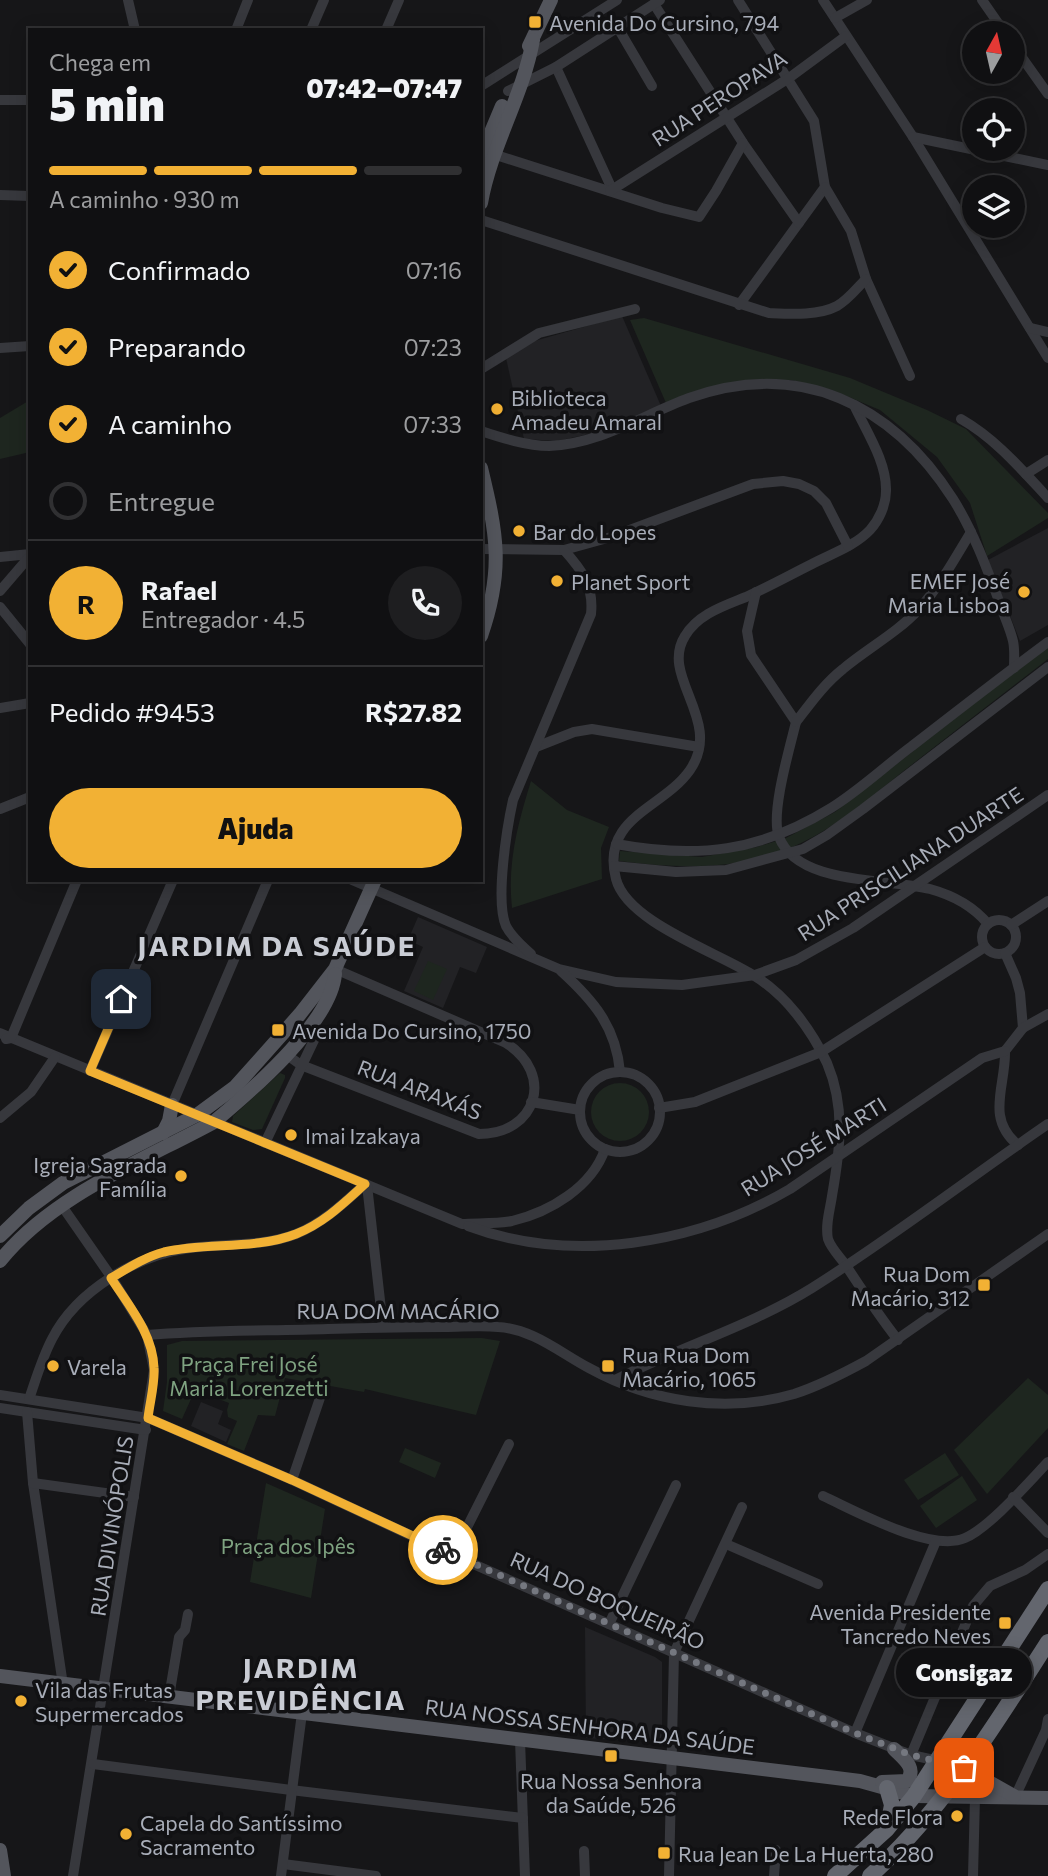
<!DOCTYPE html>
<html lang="pt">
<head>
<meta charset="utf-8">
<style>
	body { margin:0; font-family:Commissioner,sans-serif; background:#1e1e20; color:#f1f3f6; height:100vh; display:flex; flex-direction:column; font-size:26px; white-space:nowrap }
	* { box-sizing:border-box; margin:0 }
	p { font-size:23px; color:#9c9d9f }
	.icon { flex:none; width:38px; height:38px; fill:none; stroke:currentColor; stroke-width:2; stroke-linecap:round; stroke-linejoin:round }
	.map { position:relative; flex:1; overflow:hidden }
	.details { position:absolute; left:28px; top:28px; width:455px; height:854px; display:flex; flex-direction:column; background:#101012; border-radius:0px; box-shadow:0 4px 18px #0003,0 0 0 2px #303032 }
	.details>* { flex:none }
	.needle { width:46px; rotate:8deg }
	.controls { position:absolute; left:962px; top:21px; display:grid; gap:14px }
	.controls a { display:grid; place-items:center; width:63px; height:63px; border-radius:50%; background:#101012; box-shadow:0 4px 18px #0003,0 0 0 2px #303032; font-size:35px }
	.pin { position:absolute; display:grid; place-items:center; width:60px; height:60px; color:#fff; margin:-30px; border-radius:14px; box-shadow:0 4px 10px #0006 }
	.courier { position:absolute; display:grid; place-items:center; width:70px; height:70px; margin:-35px; border:5px solid #f2b134; border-radius:50%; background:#fff; color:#222; box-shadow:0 2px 9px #0007 }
	.bubble { position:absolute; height:49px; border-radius:24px; background:#101012; box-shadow:0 4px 18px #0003,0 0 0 2px #303032; font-size:23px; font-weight:800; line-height:49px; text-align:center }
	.overview em { font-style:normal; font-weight:800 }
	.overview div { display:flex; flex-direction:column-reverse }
	.overview { display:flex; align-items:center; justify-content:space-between; height:119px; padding:0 21px }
	h1 { font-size:46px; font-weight:800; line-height:52px }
	.bar { display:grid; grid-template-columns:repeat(4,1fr); gap:10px 7px; align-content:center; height:84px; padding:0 21px }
	.bar i { height:9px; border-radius:5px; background:#303032 }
	.bar .current { background:#f2b134 }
	.bar p { grid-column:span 4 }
	.line { display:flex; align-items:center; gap:18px; padding:0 21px; border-top:2px solid #303032 }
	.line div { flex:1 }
	.round { display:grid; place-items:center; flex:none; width:74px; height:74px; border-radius:37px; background:#1e1e20 }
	ol { padding:0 21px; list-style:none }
	li { display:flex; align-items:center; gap:21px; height:77px }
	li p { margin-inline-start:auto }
	li .icon { padding:7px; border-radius:50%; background:#f2b134; color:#111; stroke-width:4 }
	li:last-child { color:#9c9d9f }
	li i { width:38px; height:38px; border:4px solid #303032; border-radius:50% }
	.button { display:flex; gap:14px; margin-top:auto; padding:14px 21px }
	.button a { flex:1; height:80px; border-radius:42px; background:#f2b134; color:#111; font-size:28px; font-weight:800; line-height:80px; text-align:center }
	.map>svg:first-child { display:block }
	.built { fill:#222225 }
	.green { fill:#1e261f }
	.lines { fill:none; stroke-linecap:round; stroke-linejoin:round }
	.minor { stroke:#37383d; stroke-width:10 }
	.major { stroke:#53555c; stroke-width:14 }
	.highway { stroke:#63666e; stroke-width:16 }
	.done { stroke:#757880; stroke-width:7; stroke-dasharray:0 12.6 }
	.route { stroke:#f2b134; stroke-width:9 }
	.poi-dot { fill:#f2b134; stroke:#111113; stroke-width:2.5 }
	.labels { text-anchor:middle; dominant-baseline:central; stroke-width:7; stroke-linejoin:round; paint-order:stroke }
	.poi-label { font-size:21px; fill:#a8adb8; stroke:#111113; text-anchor:start }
	.street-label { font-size:21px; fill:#a8adb8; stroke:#111113 }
	.park-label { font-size:21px; fill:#7fa381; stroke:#111113 }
	.district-label { font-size:28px; font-weight:bold; letter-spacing:2px; fill:#c9ccd4; stroke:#111113 }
</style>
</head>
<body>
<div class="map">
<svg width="1048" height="1876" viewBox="0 0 1048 1876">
	<rect width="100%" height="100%" fill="#161618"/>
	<!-- built -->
	<g class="built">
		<polygon points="622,316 661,406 603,431 557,441 524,439 506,358 524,344"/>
		<polygon points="1048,528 1048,625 1020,641 988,560"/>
		<polygon points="418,917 487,947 476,973 460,967 443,1008 404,991 423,947 408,940"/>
		<polygon points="201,1402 223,1411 218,1424 231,1430 226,1442 191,1426"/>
		<polygon points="585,1627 655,1657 662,1662 662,1739 658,1742 586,1738"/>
	</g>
	<!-- green -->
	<g class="green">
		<polygon points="644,318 850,378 927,410 966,429 1048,513 1048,518 987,556 970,503 937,457 880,410 832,390 791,380 751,381 666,403 630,320"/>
		<polygon points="30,400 30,452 0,459 0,418"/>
		<path d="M1048,646V659C999,697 950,735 901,773C870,798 837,826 801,843C744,871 680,869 619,861L620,851L702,857L757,847L786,838L835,812Z"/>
		<path d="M531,781L567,810L609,827L601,848L602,879L512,908C507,863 518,823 531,781Z"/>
		<polygon points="428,961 447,969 433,1000 414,991"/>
		<polygon points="280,1073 285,1075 285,1078 262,1129 253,1130 232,1122 233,1116"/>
		<circle cx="620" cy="1112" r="29"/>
		<polygon points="482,1338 500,1341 476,1415 365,1389 364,1392 285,1378 275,1416 258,1415 244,1451 227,1444 237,1421 228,1417 227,1410 229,1403 195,1390 182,1419 163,1411 167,1382 167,1345 182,1341"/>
		<polygon points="1028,1378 1048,1395 1048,1428 987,1494 954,1450"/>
		<polygon points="405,1448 441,1463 435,1478 399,1462"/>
		<polygon points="945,1453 959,1475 918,1500 904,1480"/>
		<polygon points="962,1476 977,1500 936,1528 920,1506"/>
		<polygon points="266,1483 325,1509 311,1598 250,1582"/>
	</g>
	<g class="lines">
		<!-- minor -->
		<g class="minor">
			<polyline points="128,0 135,30"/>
			<polyline points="738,0 814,121 825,187 739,305"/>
			<polyline points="823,0 913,137 1048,358"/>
			<polyline points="982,0 1005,33"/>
			<polyline points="654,4 743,143 799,223"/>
			<polyline points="835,18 867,0"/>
			<polyline points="618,28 652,86"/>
			<polyline points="236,30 248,0"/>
			<polyline points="311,30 324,0"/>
			<polyline points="386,30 399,0"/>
			<polyline points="1013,45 1048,94"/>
			<polyline points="556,67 612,189"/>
			<polyline points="481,86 617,0"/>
			<polyline points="508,91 556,67 660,0"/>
			<polyline points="0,100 30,100"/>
			<polyline points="913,137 1048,165"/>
			<polyline points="490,153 662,208 699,217 716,191 743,143"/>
			<polyline points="825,187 851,231 866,279 910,376"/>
			<polyline points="610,191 789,78 846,36"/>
			<polyline points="0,195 30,196"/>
			<path d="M481,220L769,313C790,314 818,316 837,306C848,300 857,288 866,279"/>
			<polyline points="1030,328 1048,332"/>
			<polyline points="0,348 30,346"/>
			<polyline points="481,369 539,333 635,309"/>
			<path d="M854,405C866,431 887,462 886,491C886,505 879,520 870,530C855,546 831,554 812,564C790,575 768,587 746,597C724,606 698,614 685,636C659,677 724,720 690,770C663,809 600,817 616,879C627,922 717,952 753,975C786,995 811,1029 827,1063C846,1108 840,1150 832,1196C830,1210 825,1225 828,1239C831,1248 839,1256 845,1264C862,1290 879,1316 898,1340"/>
			<path d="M961,419C996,439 1021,469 1048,498"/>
			<path d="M481,431C502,438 527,446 549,446C600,444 643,415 689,398C800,359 892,404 953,499C973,531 986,566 999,601C1003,614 1010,628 1013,641C1015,650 1014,659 1014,668"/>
			<polyline points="1026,474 1048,460"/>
			<polyline points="481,549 564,550 611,537 753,484 783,481 799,484 814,491 826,503 848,546"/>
			<polyline points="0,557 30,554"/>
			<polyline points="0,591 30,556"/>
			<path d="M756,592L747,631L751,655L796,722C790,747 770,814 779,837C798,886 888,878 930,889C952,895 973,906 988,924"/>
			<polyline points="0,607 30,644"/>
			<polyline points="0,708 30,703"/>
			<path d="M796,722C810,704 824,684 843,669C868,648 897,633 919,609C940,586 955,558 971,532"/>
			<polyline points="536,747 574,732 592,729 699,747"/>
			<polyline points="0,809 30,797"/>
			<path d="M616,844C697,859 760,852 831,808C860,790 885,766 912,746C957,711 1002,676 1048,642"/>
			<polyline points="614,866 676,872 726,870 803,849 827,835 863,809 1048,667"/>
			<polyline points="352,880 559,969 616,982 682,985 755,975 796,960 853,928 1048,795"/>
			<circle cx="999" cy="937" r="17"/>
			<polyline points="1011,925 1048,901"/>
			<polyline points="1005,953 1016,978 1020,993 1023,1028"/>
			<path d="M531,954C523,947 511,936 506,926C495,901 507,827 513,800L591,614C594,586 582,570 564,550"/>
			<path d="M561,971C594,1001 616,1027 620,1072"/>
			<path d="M0,1033L462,1224C478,1223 496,1224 512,1221C550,1212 592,1187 605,1149"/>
			<polyline points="6,1039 11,1038 77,880"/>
			<path d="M1005,1051C1006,1086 985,1118 1018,1145"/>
			<polyline points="1005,1051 1023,1028 1048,1014"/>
			<path d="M287,1055L301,1065L479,1134C537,1134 555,1074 506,1043L335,969"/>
			<polyline points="90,1071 173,880"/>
			<circle cx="620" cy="1112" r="40"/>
			<polyline points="531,1102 580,1110"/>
			<polyline points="172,1105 268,880"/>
			<polyline points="659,1108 695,1102 821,1052 985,947"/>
			<polyline points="0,1118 31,1092 55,1057"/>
			<polyline points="265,1143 315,1038 314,1033 309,1029"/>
			<polyline points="367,1185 383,1327"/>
			<polyline points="62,1206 112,1278 147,1335 154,1370 73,1876"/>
			<path d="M468,1226C572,1265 696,1244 790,1189L982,1058L1005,1051"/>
			<path d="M147,1335C207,1330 268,1331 328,1329C367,1328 406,1327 445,1327C462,1327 480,1325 498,1327C533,1329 559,1352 589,1368C651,1402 725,1414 794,1394C819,1386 844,1373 866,1361L1048,1234"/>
			<path d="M615,1380C679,1347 751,1326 812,1288C893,1237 969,1178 1048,1124"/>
			<polyline points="0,1395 148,1418 292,1480 453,1555 855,1733 911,1755 939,1761"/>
			<path d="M29,1399C36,1379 42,1358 52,1339C77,1290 137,1255 190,1248C225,1243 263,1247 296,1234C323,1223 344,1203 365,1184"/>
			<polyline points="0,1408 146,1430"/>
			<polyline points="27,1412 33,1483 63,1685"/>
			<polyline points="292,1480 321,1395"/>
			<polyline points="33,1483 134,1497"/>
			<path d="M823,1496C856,1511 931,1553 965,1538C989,1528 1029,1482 1048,1462"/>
			<polyline points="1013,1497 1048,1533"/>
			<polyline points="726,1544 818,1584"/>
			<polyline points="453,1555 509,1444"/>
			<polyline points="609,1624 676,1485"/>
			<polyline points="169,1697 179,1637 185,1630 188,1614"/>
			<polyline points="855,1733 936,1541"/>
			<polyline points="520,1740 525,1876"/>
			<polyline points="911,1755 973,1606 990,1586 1025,1570 1048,1554"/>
			<polyline points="93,1764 291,1790 523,1818"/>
			<polyline points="1015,1797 1046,1730 1048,1719"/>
			<polyline points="584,1851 585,1876"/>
			<polyline points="283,1864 376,1876"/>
			<polyline points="281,1876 302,1713"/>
			<polyline points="669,1876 674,1653 742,1507"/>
			<polyline points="774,1876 776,1850"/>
			<polyline points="973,1876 975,1797"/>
		</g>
		<!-- major -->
		<g class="major">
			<polyline points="529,46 551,0"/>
			<polyline points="481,156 502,106"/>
			<path d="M481,203C491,146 523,96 533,40"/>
			<path d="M481,468C497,534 504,570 481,636"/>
			<polyline points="163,1133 169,1121 172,1105"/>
			<polyline points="0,1236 29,1208 63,1183 197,1115 235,1087 300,1014 335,969 375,880"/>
			<path d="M0,1261C52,1196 142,1161 214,1122C250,1092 331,1023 335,974"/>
			<polyline points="0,1676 828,1777 860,1781 914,1796 1048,1798"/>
			<polyline points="939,1761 964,1768 1014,1796"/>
			<path d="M882,1782L907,1781C917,1768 904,1759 894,1749"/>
			<polyline points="0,1850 4,1876"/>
		</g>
		<!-- highway -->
		<g class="highway">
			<polyline points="887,1788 892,1805 888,1826"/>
			<polyline points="835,1876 887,1829 914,1796 1048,1589"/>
			<path d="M870,1876C941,1813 997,1722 1048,1642"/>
		</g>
	</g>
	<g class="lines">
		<!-- done -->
		<polyline class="done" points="443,1550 855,1733 911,1755 964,1768"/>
		<!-- route -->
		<path class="route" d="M121,999L90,1071L365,1184C344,1203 324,1223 296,1234C255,1250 207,1242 164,1252C145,1257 128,1268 111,1278C129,1306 153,1334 154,1368C155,1384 150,1401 148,1418L292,1480L443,1550"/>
	</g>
	<!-- markers -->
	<g class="poi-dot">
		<rect x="528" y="15" width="14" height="14" rx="3.5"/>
		<circle cx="497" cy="409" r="7"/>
		<circle cx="519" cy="531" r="7"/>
		<circle cx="557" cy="581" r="7"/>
		<circle cx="1024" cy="592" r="7"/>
		<rect x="271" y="1023" width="14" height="14" rx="3.5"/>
		<circle cx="291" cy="1135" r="7"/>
		<circle cx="181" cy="1176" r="7"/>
		<rect x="977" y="1278" width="14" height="14" rx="3.5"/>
		<circle cx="53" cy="1366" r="7"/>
		<rect x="601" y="1359" width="14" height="14" rx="3.5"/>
		<rect x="998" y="1616" width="14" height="14" rx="3.5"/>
		<circle cx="21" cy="1701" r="7"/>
		<rect x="604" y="1749" width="14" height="14" rx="3.5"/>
		<circle cx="957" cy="1816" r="7"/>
		<circle cx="126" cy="1834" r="7"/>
		<rect x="657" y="1846" width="14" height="14" rx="3.5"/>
	</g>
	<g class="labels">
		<!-- poi labels -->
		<g class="poi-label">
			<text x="549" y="22">Avenida Do Cursino, 794</text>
			<text x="511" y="397">Biblioteca<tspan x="511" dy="24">Amadeu Amaral</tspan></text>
			<text x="533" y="531">Bar do Lopes</text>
			<text x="1010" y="580" text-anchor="end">EMEF José<tspan x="1010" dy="24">Maria Lisboa</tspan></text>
			<text x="571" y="581">Planet Sport</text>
			<text x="292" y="1030">Avenida Do Cursino, 1750</text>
			<text x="305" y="1135">Imai Izakaya</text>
			<text x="167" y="1164" text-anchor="end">Igreja Sagrada<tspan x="167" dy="24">Família</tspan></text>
			<text x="970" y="1273" text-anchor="end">Rua Dom<tspan x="970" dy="24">Macário, 312</tspan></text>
			<text x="622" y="1354">Rua Rua Dom<tspan x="622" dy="24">Macário, 1065</tspan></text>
			<text x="67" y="1366">Varela</text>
			<text x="991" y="1611" text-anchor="end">Avenida Presidente<tspan x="991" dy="24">Tancredo Neves</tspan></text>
			<text x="35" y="1689">Vila das Frutas<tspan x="35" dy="24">Supermercados</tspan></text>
			<text x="611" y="1780" text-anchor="middle">Rua Nossa Senhora<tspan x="611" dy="24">da Saúde, 526</tspan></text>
			<text x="943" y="1816" text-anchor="end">Rede Flora</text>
			<text x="140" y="1822">Capela do Santíssimo<tspan x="140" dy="24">Sacramento</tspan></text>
			<text x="678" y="1853">Rua Jean De La Huerta, 280</text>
		</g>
		<!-- street labels -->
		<g class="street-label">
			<text transform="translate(719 98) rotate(-33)">RUA PEROPAVA</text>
			<text transform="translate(910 863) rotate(-33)">RUA PRISCILIANA DUARTE</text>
			<text transform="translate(420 1089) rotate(21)">RUA ARAXÁS</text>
			<text transform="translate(813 1146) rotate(-32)">RUA JOSÉ MARTI</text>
			<text x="398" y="1310">RUA DOM MACÁRIO</text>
			<text transform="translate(111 1526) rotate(-81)">RUA DIVINÓPOLIS</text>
			<text transform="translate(608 1600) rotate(24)">RUA DO BOQUEIRÃO</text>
			<text transform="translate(590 1726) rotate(7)">RUA NOSSA SENHORA DA SAÚDE</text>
		</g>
		<!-- park labels -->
		<g class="park-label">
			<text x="249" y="1363">Praça Frei José<tspan x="249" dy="24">Maria Lorenzetti</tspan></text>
			<text x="288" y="1545">Praça dos Ipês</text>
		</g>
		<!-- district labels -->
		<g class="district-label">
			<text x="277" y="945">JARDIM DA SAÚDE</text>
			<text x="301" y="1667">JARDIM<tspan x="301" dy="32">PREVIDÊNCIA</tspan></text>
		</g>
	</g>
</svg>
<div class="controls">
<a><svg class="needle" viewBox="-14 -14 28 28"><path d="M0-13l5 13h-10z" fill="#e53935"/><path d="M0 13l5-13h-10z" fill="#9c9d9f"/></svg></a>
<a><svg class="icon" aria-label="locate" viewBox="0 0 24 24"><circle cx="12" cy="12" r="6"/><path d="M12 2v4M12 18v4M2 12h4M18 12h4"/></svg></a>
<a><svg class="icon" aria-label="layers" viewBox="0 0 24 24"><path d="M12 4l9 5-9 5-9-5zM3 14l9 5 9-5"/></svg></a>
</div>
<div class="pin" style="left:964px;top:1768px;background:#ea580c"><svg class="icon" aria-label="bag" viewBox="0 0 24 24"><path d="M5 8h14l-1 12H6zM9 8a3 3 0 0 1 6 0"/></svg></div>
<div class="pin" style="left:121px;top:999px;background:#1f2937"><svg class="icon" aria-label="home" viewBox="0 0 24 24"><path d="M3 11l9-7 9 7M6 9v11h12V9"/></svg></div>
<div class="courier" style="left:443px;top:1550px"><svg class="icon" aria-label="bike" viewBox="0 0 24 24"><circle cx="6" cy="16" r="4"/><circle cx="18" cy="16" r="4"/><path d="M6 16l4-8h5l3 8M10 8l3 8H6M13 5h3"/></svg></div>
<div class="bubble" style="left:896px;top:1648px;width:136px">Consigaz</div>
<section class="details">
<div class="overview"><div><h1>5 min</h1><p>Chega em</p></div><em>07:42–07:47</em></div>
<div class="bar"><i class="current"></i><i class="current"></i><i class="current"></i><i></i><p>A caminho · 930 m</p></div>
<ol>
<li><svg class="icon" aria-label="check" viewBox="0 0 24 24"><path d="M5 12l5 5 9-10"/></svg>Confirmado<p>07:16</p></li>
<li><svg class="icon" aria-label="check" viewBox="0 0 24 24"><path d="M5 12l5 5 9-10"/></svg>Preparando<p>07:23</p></li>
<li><svg class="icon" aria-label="check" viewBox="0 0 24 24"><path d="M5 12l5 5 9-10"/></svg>A caminho<p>07:33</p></li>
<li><i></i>Entregue</li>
</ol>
<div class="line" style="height:126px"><b class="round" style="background:#f2b134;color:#111">R</b><div><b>Rafael</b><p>Entregador · 4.5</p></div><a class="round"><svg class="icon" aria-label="phone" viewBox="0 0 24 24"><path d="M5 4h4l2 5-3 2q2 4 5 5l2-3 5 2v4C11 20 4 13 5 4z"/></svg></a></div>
<div class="line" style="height:91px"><div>Pedido #9453</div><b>R$27.82</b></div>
<div class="button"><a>Ajuda</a></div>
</section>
</div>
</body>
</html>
